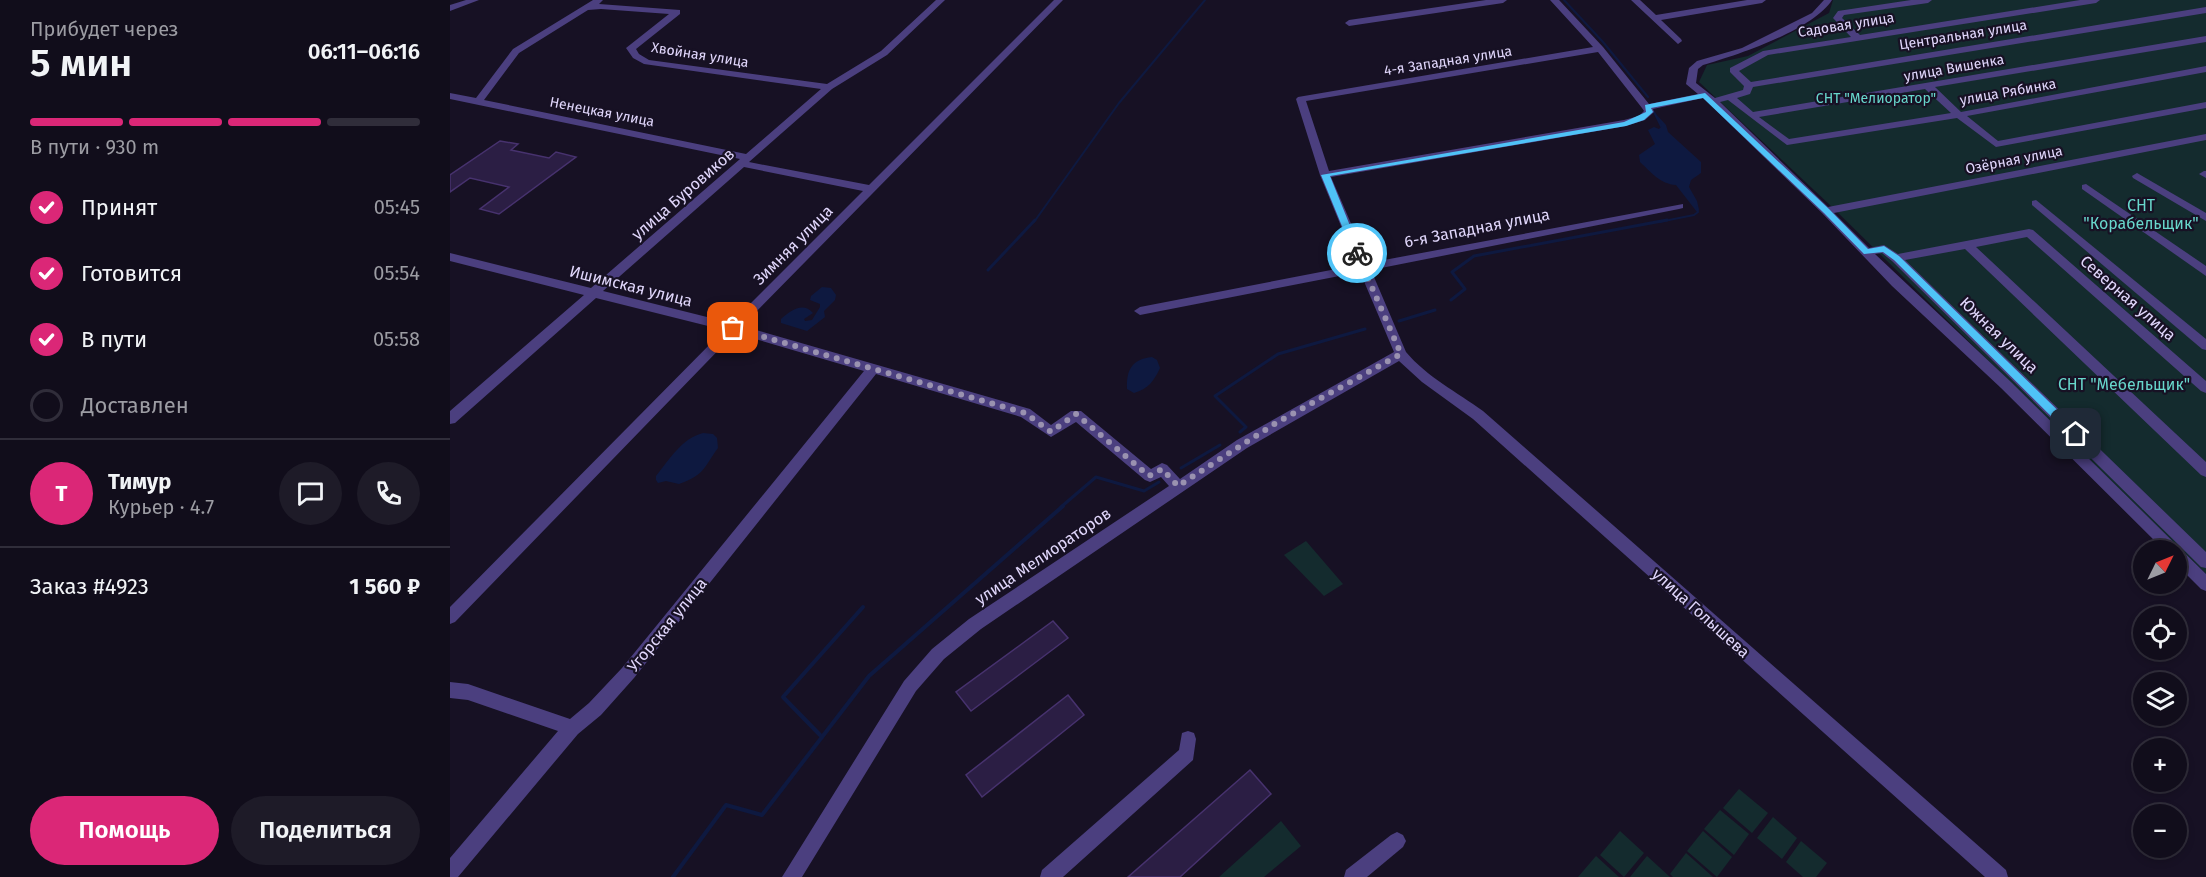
<!DOCTYPE html>
<html lang="ru">
<head>
<meta charset="utf-8">
<style>
	body { margin:0; font-family:"Fira Sans",sans-serif; background:#1e1b28; color:#f1f3f6; height:100vh; display:flex; flex-direction:column; font-size:22px; white-space:nowrap }
	* { box-sizing:border-box; margin:0 }
	p { font-size:20px; color:#9c9ca3 }
	.icon { flex:none; width:33px; height:33px; fill:none; stroke:currentColor; stroke-width:2; stroke-linecap:round; stroke-linejoin:round }
	.map { position:relative; flex:1; overflow:hidden }
	.side { display:flex; flex-direction:column; background:#110d1b; width:450px }
	.side>* { flex:none }
	.needle { width:39px; rotate:47deg }
	.tools { position:absolute; left:1683px; top:540px; display:grid; gap:12px }
	.tools a { display:grid; place-items:center; width:54px; height:54px; border-radius:50%; background:#110d1b; box-shadow:0 3px 9px #0003,0 0 0 2px #302d3a; font-size:30px }
	.pin { position:absolute; display:grid; place-items:center; width:51px; height:51px; color:#fff; margin:-26px; border-radius:12px; box-shadow:0 3px 9px #0006 }
	.courier { position:absolute; display:grid; place-items:center; width:60px; height:60px; margin:-30px; border:4px solid #4fc3f7; border-radius:50%; background:#fff; color:#222; box-shadow:0 2px 8px #0007 }
	.headline em { font-style:normal; font-weight:600 }
	.headline div { display:flex; flex-direction:column-reverse }
	.headline { display:flex; align-items:center; justify-content:space-between; height:102px; padding:0 30px }
	h1 { font-size:39px; font-weight:600; line-height:45px }
	.bar { display:grid; grid-template-columns:repeat(4,1fr); gap:9px 6px; align-content:center; height:72px; padding:0 30px }
	.bar i { height:8px; border-radius:4px; background:#302d3a }
	.bar .active { background:#db2777 }
	.bar p { grid-column:span 4 }
	.line { display:flex; align-items:center; gap:15px; padding:0 30px; border-top:2px solid #302d3a }
	.line div { flex:1 }
	.round { display:grid; place-items:center; flex:none; width:63px; height:63px; border-radius:32px; background:#1e1b28 }
	ol { padding:0 30px; list-style:none }
	li { display:flex; align-items:center; gap:18px; height:66px }
	li p { margin-inline-start:auto }
	li .icon { padding:6px; border-radius:50%; background:#db2777; color:#fff; stroke-width:4 }
	li:last-child { color:#9c9ca3 }
	li i { width:33px; height:33px; border:3px solid #302d3a; border-radius:50% }
	.action { display:flex; gap:12px; margin-top:auto; padding:12px 30px }
	.action a { flex:1; height:69px; border-radius:36px; background:#db2777; color:#fff; font-size:24px; font-weight:600; line-height:69px; text-align:center }
	.action a+a { background:#1e1b28; color:#f1f3f6 }
	main { display:flex; flex:1; min-height:0 }
	.map>svg:first-child { display:block }
	.green { fill:#142b2e }
	.water { fill:#0e1940 }
	.lines { fill:none; stroke-linecap:round; stroke-linejoin:round }
	.stream-far2 { stroke:#0e1940; stroke-width:2 }
	.stream-far1 { stroke:#0e1940; stroke-width:3 }
	.stream { stroke:#0e1940; stroke-width:4 }
	.building { fill:#2b1e44; stroke:#47326e; stroke-width:1.5 }
	.minor { fill:#4b3f7f; fill-rule:evenodd }
	.route { fill:#4fc3f7 }
	.done { stroke:#9a92b0; stroke-width:6; stroke-dasharray:0 10.8 }
	.labels { text-anchor:middle; dominant-baseline:central; stroke-width:4.5; stroke-linejoin:round; paint-order:stroke }
	.far-street-label { font-size:14px; fill:#e1d7fc; stroke:#171124 }
	.far-park-label { font-size:14px; fill:#68d7cc; stroke:#171124 }
	.street-label { font-size:16px; fill:#e1d7fc; stroke:#171124 }
	.park-label { font-size:16px; fill:#68d7cc; stroke:#171124 }
</style>
</head>
<body>
<main>
<section class="side">
<div class="headline"><div><h1>5 мин</h1><p>Прибудет через</p></div><em>06:11–06:16</em></div>
<div class="bar"><i class="active"></i><i class="active"></i><i class="active"></i><i></i><p>В пути · 930 m</p></div>
<ol>
<li><svg class="icon" aria-label="check" viewBox="0 0 24 24"><path d="M5 12l5 5 9-10"/></svg>Принят<p>05:45</p></li>
<li><svg class="icon" aria-label="check" viewBox="0 0 24 24"><path d="M5 12l5 5 9-10"/></svg>Готовится<p>05:54</p></li>
<li><svg class="icon" aria-label="check" viewBox="0 0 24 24"><path d="M5 12l5 5 9-10"/></svg>В пути<p>05:58</p></li>
<li><i></i>Доставлен</li>
</ol>
<div class="line" style="height:108px"><b class="round" style="background:#db2777;color:#fff">Т</b><div><b>Тимур</b><p>Курьер · 4.7</p></div><a class="round"><svg class="icon" aria-label="chat" viewBox="0 0 24 24"><path d="M4 5h16v11H9l-5 4z"/></svg></a><a class="round"><svg class="icon" aria-label="phone" viewBox="0 0 24 24"><path d="M5 4h4l2 5-3 2q2 4 5 5l2-3 5 2v4C11 20 4 13 5 4z"/></svg></a></div>
<div class="line" style="height:78px"><div>Заказ #4923</div><b>1 560 ₽</b></div>
<div class="action"><a>Помощь</a><a>Поделиться</a></div>
</section>
<div class="map">
<svg width="1756" height="877" viewBox="0 0 1756 877">
	<rect width="100%" height="100%" fill="#171124"/>
	<!-- green -->
	<g class="green">
		<polygon points="1383,0 1756,0 1756,574 1381,206 1249,82 1257,65 1298,56 1379,13"/>
		<polygon points="856,541 893,584 874,596 834,555"/>
		<polygon points="1289,789 1318,813 1302,833 1273,808"/>
		<polygon points="1270,810 1299,834 1284,855 1254,829"/>
		<polygon points="1323,817 1347,838 1332,859 1307,838"/>
		<polygon points="831,821 851,846 814,877 769,877"/>
		<polygon points="1170,831 1194,853 1174,877 1150,855"/>
		<polygon points="1253,831 1282,857 1267,877 1237,851"/>
		<polygon points="1351,841 1377,863 1366,877 1353,877 1336,862"/>
		<polygon points="1236,853 1263,877 1223,877 1220,874"/>
		<polygon points="1146,856 1169,877 1128,877"/>
		<polygon points="1197,856 1220,877 1180,877"/>
	</g>
	<!-- water -->
	<g class="water">
		<path d="M1204,112L1216,125L1218,132L1251,162V173L1241,180L1239,187L1247,201L1249,210L1247,212L1226,185C1210,184 1201,172 1190,162L1189,155L1205,144L1198,130L1204,127L1209,129L1211,127Z"/>
		<path d="M372,287L381,288L386,295L385,300L374,311L375,317L357,331L331,323V319C340,311 353,301 363,313L354,319L355,321L362,320L370,307V304L360,300L361,296Z"/>
		<path d="M702,357L707,360L710,368C704,381 698,389 684,393L677,389C676,370 682,359 702,357Z"/>
		<path d="M253,433L263,434L267,438L268,448C253,468 256,474 229,484L216,481L208,483L206,480V476C219,460 232,438 253,433Z"/>
	</g>
	<g class="lines">
		<!-- stream-far2 -->
		<g class="stream-far2">
			<polyline points="1114,0 1153,42 1198,97"/>
			<polyline points="1204,112 1211,126"/>
			<polyline points="584,222 669,103 755,0"/>
			<polyline points="1209,222 1244,215 1248,212 1247,207"/>
		</g>
		<!-- stream-far1 -->
		<g class="stream-far1">
			<polyline points="538,270 585,220"/>
			<polyline points="1001,300 1015,289 1002,272 1024,256 1217,220"/>
			<polyline points="949,321 985,310"/>
			<polyline points="790,432 796,427 765,396 828,354 915,329"/>
			<polyline points="731,468 770,445"/>
			<polyline points="611,507 646,477 694,491 709,482"/>
		</g>
		<!-- stream -->
		<g class="stream">
			<polyline points="372,737 333,697 413,607"/>
			<polyline points="223,877 276,805 312,815 419,676 613,506"/>
		</g>
	</g>
	<!-- building -->
	<g class="building">
		<polygon points="50,141 68,144 61,150 99,158 106,152 126,157 49,214 30,209 59,187 20,178 0,192 0,175"/>
		<polygon points="603,621 618,638 521,711 506,692"/>
		<polygon points="618,695 634,715 532,797 516,775"/>
		<polygon points="800,770 821,794 730,877 678,877"/>
	</g>
	<g class="lines">
		<!-- minor -->
		<g class="minor">
			<polygon points="16,0 29,0 0,11 0,5"/>
			<path d="M143,0H153L149,4L230,10V14L186,49L189,54L199,60L377,84L431,51L486,0H495L437,55L382,89L299,162L419,185L604,0H613L292,326L580,409L601,425L621,411H631L701,469L712,463L717,465L730,479L787,440L944,352L910,272L690,315L684,311L690,307L907,265L870,175L846,99L848,97L1143,47L1100,0H1109L1153,47L1199,104L1248,94L1236,84L1239,68L1247,61L1292,48L1362,13L1374,0H1382C1363,30 1288,55 1253,65L1248,69L1246,83L1265,98L1293,90L1294,86L1280,72V68L1313,51L1401,37L1383,18L1388,11L1461,0H1482L1478,3L1394,15L1392,18L1410,35L1630,0H1650L1646,3L1318,55L1289,71L1301,82L1756,7V13L1303,87L1300,94L1287,98L1303,112L1756,36V42L1485,87L1511,112L1756,66V72L1517,116L1548,141L1756,102V108L1546,147L1507,118L1337,145L1278,100L1270,102L1378,207L1756,134V140L1384,213L1419,248L1434,245L1448,254L1579,229L1583,230L1756,381V393L1751,391L1577,237L1526,247L1756,462V477L1751,475L1515,249L1455,260L1756,552V568L1751,567L1442,261L1432,253L1425,254L1561,382L1756,574V591L1751,589L1726,564V550H1714L1551,388L1442,286L1372,213L1253,98L1203,109L1204,112L1195,120L1176,126L881,177L918,263L1233,204V208L1229,209L921,270L956,352C977,377 1007,392 1033,411L1556,870L1558,877H1535L1023,419L972,382L949,361L797,448L531,629L494,659L466,691L352,877H332L454,681L482,649L519,619L719,486L711,477L700,482L695,480L626,422L601,437L571,417L426,374L184,678L151,715L128,734L8,877H0V858L108,731L18,700L0,698V682L18,684L120,719L139,703L172,668L414,371L285,333L5,622L0,624V607L274,330L146,298L5,423L0,424V411L134,295L0,261V253L141,288L290,159L0,99V93L26,98L63,49ZM151,9L219,14L176,48L183,58L194,64L371,89L296,154L34,100L69,53L138,10ZM1148,52L1192,108L1194,111L1189,116L1174,120L879,171L856,101ZM1475,89L1501,113L1339,139L1309,117ZM294,167L413,191L281,323L153,291Z"/>
			<polygon points="1036,0 1057,0 1053,3 899,26 895,23 899,20"/>
			<polygon points="1181,0 1190,0 1206,15 1297,0 1316,0 1312,3 1211,20 1231,39 1232,41 1228,44"/>
			<polygon points="1754,171 1756,171 1756,178 1749,174"/>
			<polygon points="1687,173 1756,213 1756,221 1683,178 1682,176"/>
			<polygon points="1636,184 1756,266 1756,276 1632,189 1632,185"/>
			<polygon points="1586,200 1756,339 1756,350 1752,349 1582,205 1582,201"/>
			<polygon points="738,731 744,733 746,739 743,760 613,877 590,877 592,870 729,750 732,733"/>
			<polygon points="947,832 953,835 956,841 953,847 917,877 894,877 896,870 941,835"/>
		</g>
	</g>
	<!-- route -->
	<polygon class="route" points="1255,93 1379,209 1418,249 1434,246 1449,256 1629,431 1629,437 1622,437 1444,260 1433,252 1414,254 1374,213 1253,98 1201,108 1203,112 1194,120 1176,126 880,176 911,253 907,256 903,253 871,175 1174,122 1196,112 1195,105"/>
	<g class="lines">
		<!-- done -->
		<polyline class="done" points="283,328 575,413 601,432 626,414 699,476 712,469 728,486 826,423 951,354 907,253"/>
	</g>
	<g class="labels">
		<!-- far-street labels -->
		<g class="far-street-label">
			<text transform="translate(1396 25) rotate(-9)">Садовая улица</text>
			<text transform="translate(1513 35) rotate(-9)">Центральная улица</text>
			<text transform="translate(250 55) rotate(9)">Хвойная улица</text>
			<text transform="translate(998 61) rotate(-9)">4-я Западная улица</text>
			<text transform="translate(1504 68) rotate(-10)">улица Вишенка</text>
			<text transform="translate(1558 92) rotate(-10)">улица Рябинка</text>
			<text transform="translate(152 112) rotate(11)">Ненецкая улица</text>
			<text transform="translate(1564 160) rotate(-11)">Озёрная улица</text>
		</g>
		<!-- far-park labels -->
		<g class="far-park-label">
			<text x="1426" y="98">СНТ "Мелиоратор"</text>
		</g>
		<!-- street labels -->
		<g class="street-label">
			<text transform="translate(233 194) rotate(-41)">улица Буровиков</text>
			<text transform="translate(1027 228) rotate(-11)">6-я Западная улица</text>
			<text transform="translate(343 245) rotate(-45)">Зимняя улица</text>
			<text transform="translate(181 286) rotate(14)">Ишимская улица</text>
			<text transform="translate(1678 298) rotate(41)">Северная улица</text>
			<text transform="translate(1549 335) rotate(44)">Южная улица</text>
			<text transform="translate(593 556) rotate(-34)">улица Мелиораторов</text>
			<text transform="translate(1251 613) rotate(42)">улица Голышева</text>
			<text transform="translate(217 625) rotate(-51)">Угорская улица</text>
		</g>
		<!-- park labels -->
		<g class="park-label">
			<text x="1691" y="205">СНТ<tspan x="1691" dy="18">"Корабельщик"</tspan></text>
			<text x="1674" y="384">СНТ "Мебельщик"</text>
		</g>
	</g>
</svg>
<div class="tools">
<a><svg class="needle" viewBox="-14 -14 28 28"><path d="M0-13l5 13h-10z" fill="#e53935"/><path d="M0 13l5-13h-10z" fill="#9c9ca3"/></svg></a>
<a><svg class="icon" aria-label="locate" viewBox="0 0 24 24"><circle cx="12" cy="12" r="6"/><path d="M12 2v4M12 18v4M2 12h4M18 12h4"/></svg></a>
<a><svg class="icon" aria-label="layers" viewBox="0 0 24 24"><path d="M12 4l9 5-9 5-9-5zM3 14l9 5 9-5"/></svg></a>
<a>+</a>
<a>−</a>
</div>
<div class="pin" style="left:283px;top:328px;background:#ea580c"><svg class="icon" aria-label="bag" viewBox="0 0 24 24"><path d="M5 8h14l-1 12H6zM9 8a3 3 0 0 1 6 0"/></svg></div>
<div class="pin" style="left:1626px;top:434px;background:#1f2937"><svg class="icon" aria-label="home" viewBox="0 0 24 24"><path d="M3 11l9-7 9 7M6 9v11h12V9"/></svg></div>
<div class="courier" style="left:907px;top:253px"><svg class="icon" aria-label="bike" viewBox="0 0 24 24"><circle cx="6" cy="16" r="4"/><circle cx="18" cy="16" r="4"/><path d="M6 16l4-8h5l3 8M10 8l3 8H6M13 5h3"/></svg></div>
</div>
</main>
</body>
</html>
